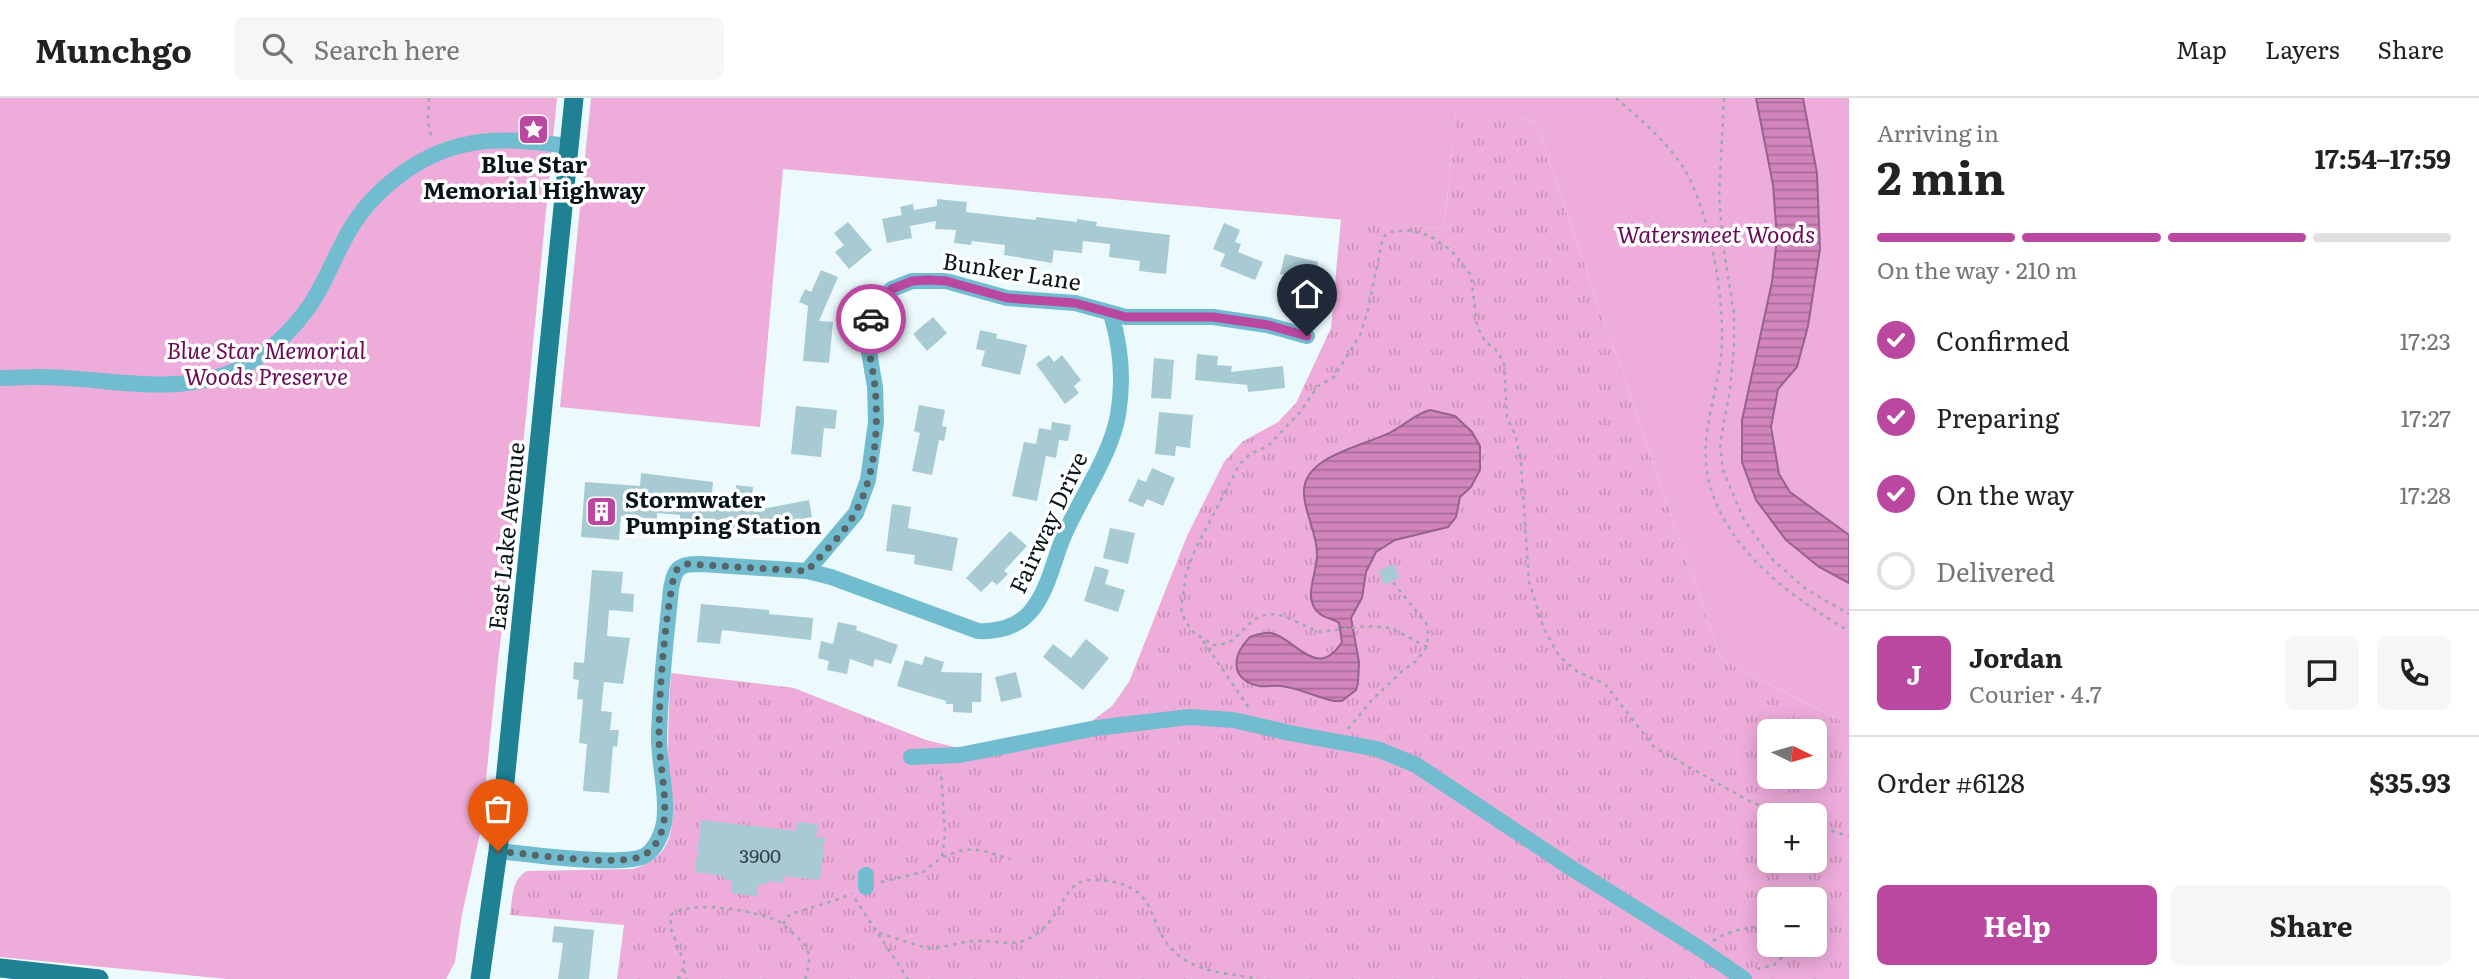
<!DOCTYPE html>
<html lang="en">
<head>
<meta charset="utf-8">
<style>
	body { margin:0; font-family:Literata,serif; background:#f6f6f6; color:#222; height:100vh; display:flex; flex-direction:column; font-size:26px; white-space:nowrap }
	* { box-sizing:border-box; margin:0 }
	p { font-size:23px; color:#767676 }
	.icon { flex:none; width:38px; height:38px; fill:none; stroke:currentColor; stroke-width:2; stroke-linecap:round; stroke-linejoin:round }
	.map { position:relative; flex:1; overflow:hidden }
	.sheet { display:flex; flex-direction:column; background:#fff; width:630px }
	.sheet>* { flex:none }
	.needle { width:46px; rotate:95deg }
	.fabs { position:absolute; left:1757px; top:621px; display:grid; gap:14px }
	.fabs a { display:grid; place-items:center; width:70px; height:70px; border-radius:10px; background:#fff; box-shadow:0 4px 18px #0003; font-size:35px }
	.pin { position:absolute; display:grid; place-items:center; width:60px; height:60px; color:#fff; margin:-72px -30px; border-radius:50% 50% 50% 0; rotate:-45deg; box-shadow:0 0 7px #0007 }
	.pin .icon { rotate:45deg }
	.courier { position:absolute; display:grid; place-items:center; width:70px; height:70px; margin:-35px; border:5px solid #ba47a0; border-radius:50%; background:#fff; color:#222; box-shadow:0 2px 9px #0007 }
	.head em { font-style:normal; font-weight:700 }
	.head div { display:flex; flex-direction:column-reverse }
	.head { display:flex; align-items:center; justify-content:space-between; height:119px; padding:0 28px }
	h1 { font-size:46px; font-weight:700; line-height:52px }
	.bar { display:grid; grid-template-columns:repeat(4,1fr); gap:10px 7px; align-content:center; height:84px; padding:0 28px }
	.bar i { height:9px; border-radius:5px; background:#e0e0e0 }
	.bar .on { background:#ba47a0 }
	.bar p { grid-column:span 4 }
	.line { display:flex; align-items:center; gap:18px; padding:0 28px; border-top:2px solid #e0e0e0 }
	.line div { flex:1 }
	.round { display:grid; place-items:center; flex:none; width:74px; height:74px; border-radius:10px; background:#f6f6f6 }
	ol { padding:0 28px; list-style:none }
	li { display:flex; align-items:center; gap:21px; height:77px }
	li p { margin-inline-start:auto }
	li .icon { padding:7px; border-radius:50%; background:#ba47a0; color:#fff; stroke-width:4 }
	li:last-child { color:#767676 }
	li i { width:38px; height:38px; border:4px solid #e0e0e0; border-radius:50% }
	.action { display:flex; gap:14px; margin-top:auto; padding:14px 28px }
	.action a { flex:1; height:80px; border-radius:10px; background:#ba47a0; color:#fff; font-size:28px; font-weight:700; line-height:80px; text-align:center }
	.action a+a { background:#f6f6f6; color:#222 }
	header { display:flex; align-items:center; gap:42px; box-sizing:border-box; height:98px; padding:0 35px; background:#fff; border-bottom:2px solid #e0e0e0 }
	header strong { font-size:33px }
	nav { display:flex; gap:38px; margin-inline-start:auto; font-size:24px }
	.search { width:490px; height:63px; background:#f6f6f6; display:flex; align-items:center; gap:18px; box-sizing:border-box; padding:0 24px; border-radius:10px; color:#767676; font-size:26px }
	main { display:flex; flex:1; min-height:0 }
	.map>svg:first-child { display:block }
	.grass { fill:url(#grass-tufts); fill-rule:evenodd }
	.park { fill:#eeacdb }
	.water { fill:url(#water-rules); stroke:#95638b; stroke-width:2 }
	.building { fill:#a8cad3 }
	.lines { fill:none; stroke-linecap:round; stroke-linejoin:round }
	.path { stroke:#9ca9ad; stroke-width:2.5; stroke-dasharray:3.5 5; stroke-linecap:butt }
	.minor { stroke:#71bdcf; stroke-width:16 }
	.major { stroke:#1e8194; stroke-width:19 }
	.done { stroke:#586568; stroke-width:7; stroke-dasharray:0 12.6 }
	.route { stroke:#ba47a0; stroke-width:9 }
	.labels { text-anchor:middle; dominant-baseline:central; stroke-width:7; stroke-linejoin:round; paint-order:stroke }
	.number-label { font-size:19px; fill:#304247 }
	.poi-label { font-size:23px; font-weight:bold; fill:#081518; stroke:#fff }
	.park-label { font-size:23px; font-style:italic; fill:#680a56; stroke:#fff }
	.street-label { font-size:23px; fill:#081518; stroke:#fff }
</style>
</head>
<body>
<header>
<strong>Munchgo</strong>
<div class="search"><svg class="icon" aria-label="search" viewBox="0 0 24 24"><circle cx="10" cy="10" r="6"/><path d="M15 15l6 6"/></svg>Search here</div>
<nav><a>Map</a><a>Layers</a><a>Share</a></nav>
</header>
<main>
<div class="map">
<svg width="1849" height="881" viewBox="0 0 1849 881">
	<defs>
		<pattern id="grass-tufts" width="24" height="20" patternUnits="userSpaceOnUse" patternTransform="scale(1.75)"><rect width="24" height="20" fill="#eeacdb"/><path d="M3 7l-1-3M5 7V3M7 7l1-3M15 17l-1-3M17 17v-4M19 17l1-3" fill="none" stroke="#cb93bb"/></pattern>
		<pattern id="water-rules" width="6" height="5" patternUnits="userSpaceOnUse" patternTransform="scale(1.75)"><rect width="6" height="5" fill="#d185bc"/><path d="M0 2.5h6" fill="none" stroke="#a86c98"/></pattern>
	</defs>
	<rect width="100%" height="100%" fill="#ecfafe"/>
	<!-- grass -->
	<path class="grass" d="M1456,14L1535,23L1721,561L1849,627V881H617L624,827L510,817C513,801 511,781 527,773L633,771C689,754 669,705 668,661C668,632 669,604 671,575L794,590L926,642L959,650L1074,629L1092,623L1112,608L1129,584L1187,438L1224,364L1242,344L1278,324L1296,305L1331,230L1341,121L1444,131ZM1769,634H1815V679H1769ZM1769,718H1815V763H1769ZM1769,802H1815V847H1769Z"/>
	<!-- park -->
	<g class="park">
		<polygon points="0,0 557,0 516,421 498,563 481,731 462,816 455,864 446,881 227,881 0,859"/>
		<polygon points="591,0 1849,0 1849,627 1721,561 1535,23 1456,15 1444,131 783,71 760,329 560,309"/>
	</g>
	<!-- water -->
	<g class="water">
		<polygon points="1756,0 1803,0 1817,75 1820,151 1808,228 1797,269 1778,291 1771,329 1779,376 1790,394 1849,437 1849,485 1819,469 1786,442 1756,402 1742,364 1742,322 1772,184 1777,140 1773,87"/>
		<path d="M1430,312L1455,318L1472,334L1480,348V372L1471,389L1460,399L1456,419L1448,429L1395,442L1376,454L1366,474L1362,500L1351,520L1359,564L1358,585L1356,592L1342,603H1334C1316,599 1299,590 1281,588C1274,587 1267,589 1259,588C1229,581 1232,557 1250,539C1256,537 1264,534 1271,535C1294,539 1317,584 1342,544L1339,525C1333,520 1326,521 1320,516C1301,502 1318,474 1317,456C1317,434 1303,412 1304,393C1304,357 1369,347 1393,333C1406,326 1415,316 1430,312Z"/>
	</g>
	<!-- building -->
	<g class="building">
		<polygon points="937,101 967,104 966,114 1036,122 1036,119 1077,124 1077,121 1097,124 1096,128 1170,137 1166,176 1139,173 1140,163 1109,159 1110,146 1083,143 1082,155 1054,152 1052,165 1004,157 1005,147 972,143 971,147 954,145 956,132 935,131 936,123 910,128 912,140 887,145 882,121 902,117 900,109 913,106 914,112 937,108"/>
		<polygon points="848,124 872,152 849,171 835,154 844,147 834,135"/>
		<polygon points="1224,125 1240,132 1235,144 1241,146 1238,154 1263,164 1255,182 1220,168 1225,156 1213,151"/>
		<polygon points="1285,156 1318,164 1315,178 1323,180 1319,198 1293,192 1296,180 1280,176"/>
		<polygon points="821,172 838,179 819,223 833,224 829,265 803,263 808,208 799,204 805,191 811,194"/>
		<polygon points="933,219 947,235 927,253 913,236"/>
		<polygon points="980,232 997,236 996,240 1027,247 1020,277 981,268 985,253 976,251"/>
		<polygon points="1197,256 1218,258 1217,267 1232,268 1231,274 1283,268 1285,290 1248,294 1247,287 1195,282"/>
		<polygon points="1049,257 1054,264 1062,257 1081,282 1074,288 1079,295 1065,306 1036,266"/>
		<polygon points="1154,260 1174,262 1171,301 1151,300"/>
		<polygon points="919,307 945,312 942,328 947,329 944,343 939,342 932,377 912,373 920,335 914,333"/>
		<polygon points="796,308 837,312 835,331 824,330 821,359 791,356"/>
		<polygon points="1159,314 1193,317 1190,350 1176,348 1175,358 1155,356"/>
		<polygon points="1052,324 1071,327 1068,343 1059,342 1056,360 1046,358 1037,403 1012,398 1024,344 1036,346 1039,330 1051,332"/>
		<polygon points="1152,370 1175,380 1163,408 1147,401 1143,409 1128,403 1138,381 1146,384"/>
		<polygon points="641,375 713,384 712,395 735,397 736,387 753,389 751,413 809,402 812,419 785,424 784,420 769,422 736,420 735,430 680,424 680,417 657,415 657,421 621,418 619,442 581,439 585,384 640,388"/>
		<polygon points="892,406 911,409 908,430 958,440 952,473 914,466 915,457 886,453"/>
		<polygon points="1110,430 1135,435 1128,466 1103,460"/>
		<polygon points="1010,433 1027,448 1004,473 1008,476 997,487 992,483 981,494 966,480"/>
		<polygon points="1394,466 1399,480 1384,487 1378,473"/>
		<polygon points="1095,468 1109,472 1105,486 1125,492 1118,514 1084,503"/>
		<polygon points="592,472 623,474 621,495 634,496 633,514 609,512 607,538 630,540 623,586 604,584 601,613 612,614 610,632 619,632 617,649 613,648 609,695 583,693 587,646 579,645 583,602 577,601 579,582 573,581 574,564 584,565"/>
		<polygon points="701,506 769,512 769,516 813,520 811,542 722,532 720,546 697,544"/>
		<polygon points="838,524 857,528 856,532 898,547 891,566 875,561 873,569 850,561 847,576 827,572 829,563 818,560 821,543 833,546"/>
		<polygon points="1086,541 1109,560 1083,592 1043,559 1053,546 1071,560"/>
		<polygon points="925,558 944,564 941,574 982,575 981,604 972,604 972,615 953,614 953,606 946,606 946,603 897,588 905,562 922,567"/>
		<polygon points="1016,574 1022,599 1001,604 995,579"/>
		<polygon points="701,722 796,733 797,724 818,726 816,739 825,740 820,782 784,778 783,785 767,783 766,787 758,786 757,798 731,795 732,783 723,781 723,778 695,774"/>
		<polygon points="554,828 594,832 589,881 558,881 563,845 552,844"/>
	</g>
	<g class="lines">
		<!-- path -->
		<g class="path">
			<polyline points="429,0 428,24 432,42"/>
			<path d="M1616,0C1640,21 1665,42 1683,69C1711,113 1728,214 1720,265C1714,308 1697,347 1711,391C1731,456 1793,500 1849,533"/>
			<polyline points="1724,0 1719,99 1723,146 1734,216 1734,247 1730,292 1720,346 1723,372 1744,422 1773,462 1806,491 1849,516"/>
			<polyline points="1203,543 1249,610"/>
			<polyline points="1427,549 1391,530 1367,528 1318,534 1284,518 1271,516 1260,518 1251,524 1233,542 1223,546 1214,547 1194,535 1185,523 1181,510 1186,476 1195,452 1239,367 1250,356 1268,348 1300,314 1318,288 1334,279 1360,237 1368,212 1383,139 1389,134 1407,132 1428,137 1451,152 1471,177 1477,228 1485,243 1498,254 1504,266 1507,319 1516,339 1521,365 1529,484 1544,531 1559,558 1578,574 1605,586 1654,649 1749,703 1787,718"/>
			<polyline points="1348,631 1371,603 1401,574 1416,563 1427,549 1428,535 1426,525 1392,483"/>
			<polyline points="1815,728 1849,738"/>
			<path d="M943,759C973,746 980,752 1010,761"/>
			<polyline points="881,784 923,774 942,759 945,736 941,673"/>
			<polyline points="855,801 908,881"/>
			<polyline points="783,826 788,818 794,815 839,801 852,795"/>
			<path d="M879,835C896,840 913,847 930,850C940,851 960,844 972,843C991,841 1012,850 1030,840C1038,836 1048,827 1053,819C1065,803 1069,781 1093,782C1168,784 1140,830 1182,860C1203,875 1233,876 1258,881"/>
			<path d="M1713,843C1729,833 1742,830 1761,829L1769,836"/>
			<polyline points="1757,871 1774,867 1782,859 1778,847"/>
			<polyline points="684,872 687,881"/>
			<path d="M678,881L685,867L671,831V817C690,801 757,813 778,823C783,826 804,844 806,849C812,859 808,871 805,881"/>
		</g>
		<!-- minor -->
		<g class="minor">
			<path d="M0,280C11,280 21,279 32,279C96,277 164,299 227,276C257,264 286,240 305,214C323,191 333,161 348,135C372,92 420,55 468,46C501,39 536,44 569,48"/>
			<polyline points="807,473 856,415 868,382 876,324 875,289 869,254 868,230 880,202 892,191 912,183 946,183 1007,200 1075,205 1126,219 1213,219 1267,227 1307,238"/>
			<polyline points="911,659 960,657 1096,630 1189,619 1233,622 1290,635 1377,651 1416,667 1571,770 1696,848 1744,881"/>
			<path d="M498,753C526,756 626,770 646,757C656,750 662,736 664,725C668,698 659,667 659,640C660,590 666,540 671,491C675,469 679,466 701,466L807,473L831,479L978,533C997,534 1017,530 1031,513C1048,493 1053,464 1063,440C1080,399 1110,360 1118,317C1124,282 1121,249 1111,216"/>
			<polyline points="866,777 866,789"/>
		</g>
		<!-- major -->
		<g class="major">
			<polyline points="0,870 99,881"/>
			<polyline points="480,881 498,753 574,0"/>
		</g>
	</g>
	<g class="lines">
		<!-- done -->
		<path class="done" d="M498,753C527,756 619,769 642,758C655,752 662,737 664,723C667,697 660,669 659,643C659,591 664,529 674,477L678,470L687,466L807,473C823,455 843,437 855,415C875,380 879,329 875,289C873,266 864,244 871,221"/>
		<!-- route -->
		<polyline class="route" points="871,221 880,202 892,191 912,183 928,182 946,183 1007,200 1075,205 1126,219 1213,219 1268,227 1307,238"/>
	</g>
	<!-- icons -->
	<defs>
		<symbol id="sight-square" viewBox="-11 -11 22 22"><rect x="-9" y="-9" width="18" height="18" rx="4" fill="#ba47a0" stroke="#fff"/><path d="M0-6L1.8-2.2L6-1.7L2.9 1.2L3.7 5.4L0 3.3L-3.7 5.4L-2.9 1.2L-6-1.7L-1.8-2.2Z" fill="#fff"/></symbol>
		<symbol id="building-square" viewBox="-11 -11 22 22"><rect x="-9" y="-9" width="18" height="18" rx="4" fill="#ba47a0" stroke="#fff"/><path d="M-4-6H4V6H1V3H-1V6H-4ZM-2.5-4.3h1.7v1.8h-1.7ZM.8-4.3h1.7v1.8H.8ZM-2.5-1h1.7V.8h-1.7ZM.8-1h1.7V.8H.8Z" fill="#fff"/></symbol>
	</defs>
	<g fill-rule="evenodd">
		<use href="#sight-square" x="516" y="14" width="35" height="35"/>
		<use href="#building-square" x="584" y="396" width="35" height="35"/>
	</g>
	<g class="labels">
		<!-- number labels -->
		<g class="number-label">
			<text x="760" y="757">3900</text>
		</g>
		<!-- poi labels -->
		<g class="poi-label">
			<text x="534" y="65">Blue Star<tspan x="534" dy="26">Memorial Highway</tspan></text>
			<text x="625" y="400" text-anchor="start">Stormwater<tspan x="625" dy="26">Pumping Station</tspan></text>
		</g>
		<!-- park labels -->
		<g class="park-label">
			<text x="1716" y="135">Watersmeet Woods</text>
			<text x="266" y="251">Blue Star Memorial<tspan x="266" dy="26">Woods Preserve</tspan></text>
		</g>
		<!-- street labels -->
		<g class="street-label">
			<text transform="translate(1012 172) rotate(9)">Bunker Lane</text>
			<text transform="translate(1047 424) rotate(-65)">Fairway Drive</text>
			<text transform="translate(505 438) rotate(-84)">East Lake Avenue</text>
		</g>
	</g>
</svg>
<div class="fabs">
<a><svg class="needle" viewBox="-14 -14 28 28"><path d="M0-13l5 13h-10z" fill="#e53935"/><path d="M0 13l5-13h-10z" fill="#767676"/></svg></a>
<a>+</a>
<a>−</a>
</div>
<div class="pin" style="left:498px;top:753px;background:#ea580c"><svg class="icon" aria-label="bag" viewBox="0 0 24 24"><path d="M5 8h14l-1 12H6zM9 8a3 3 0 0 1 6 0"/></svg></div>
<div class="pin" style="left:1307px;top:238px;background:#1f2937"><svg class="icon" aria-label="home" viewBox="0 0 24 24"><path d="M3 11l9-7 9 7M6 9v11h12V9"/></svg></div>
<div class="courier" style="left:871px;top:221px"><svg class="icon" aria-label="car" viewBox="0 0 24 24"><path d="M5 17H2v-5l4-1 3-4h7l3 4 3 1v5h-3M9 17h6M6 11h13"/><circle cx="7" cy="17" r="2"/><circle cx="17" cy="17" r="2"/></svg></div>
</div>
<section class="sheet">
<div class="head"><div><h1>2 min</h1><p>Arriving in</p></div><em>17:54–17:59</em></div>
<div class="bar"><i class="on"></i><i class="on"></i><i class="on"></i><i></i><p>On the way · 210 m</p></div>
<ol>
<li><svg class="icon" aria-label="check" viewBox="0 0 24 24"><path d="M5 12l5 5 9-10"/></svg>Confirmed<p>17:23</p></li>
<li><svg class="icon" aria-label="check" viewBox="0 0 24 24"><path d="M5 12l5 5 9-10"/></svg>Preparing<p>17:27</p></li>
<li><svg class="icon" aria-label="check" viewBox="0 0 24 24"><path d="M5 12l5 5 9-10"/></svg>On the way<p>17:28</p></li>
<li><i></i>Delivered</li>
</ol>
<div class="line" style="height:126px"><b class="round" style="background:#ba47a0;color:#fff">J</b><div><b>Jordan</b><p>Courier · 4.7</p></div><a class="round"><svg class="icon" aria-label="chat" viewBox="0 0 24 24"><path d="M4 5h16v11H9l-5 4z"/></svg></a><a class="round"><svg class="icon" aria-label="phone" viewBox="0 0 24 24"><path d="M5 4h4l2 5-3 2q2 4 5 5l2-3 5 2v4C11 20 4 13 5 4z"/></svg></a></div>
<div class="line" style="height:91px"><div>Order #6128</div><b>$35.93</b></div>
<div class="action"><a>Help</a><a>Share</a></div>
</section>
</main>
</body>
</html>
